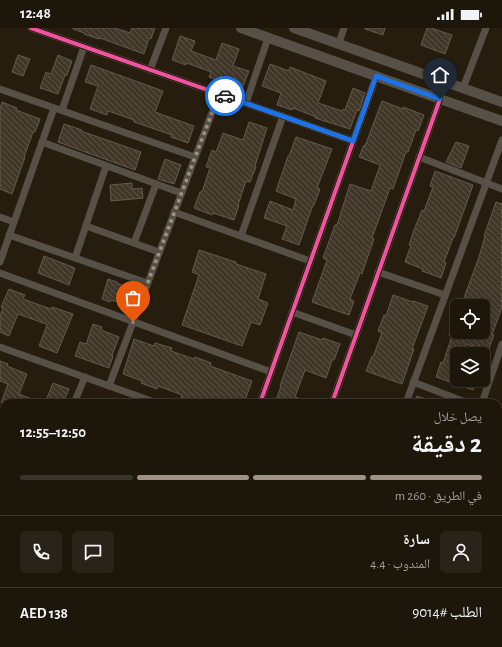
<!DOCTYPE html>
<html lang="ar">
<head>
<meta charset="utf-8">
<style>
	body { margin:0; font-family:"Alegreya Sans","Noto Naskh Arabic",sans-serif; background:#292319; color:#f1f3f6; direction:rtl; height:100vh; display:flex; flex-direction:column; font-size:15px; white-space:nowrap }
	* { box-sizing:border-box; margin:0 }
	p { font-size:13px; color:#a09f9d }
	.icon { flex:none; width:22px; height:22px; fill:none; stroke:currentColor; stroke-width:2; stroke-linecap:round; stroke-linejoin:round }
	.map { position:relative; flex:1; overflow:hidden; direction:ltr }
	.sheet { position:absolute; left:0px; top:371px; width:502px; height:248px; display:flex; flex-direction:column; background:#1c160b; border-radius:12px 12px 0 0; box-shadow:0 4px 16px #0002,0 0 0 1px #3a352c; direction:rtl }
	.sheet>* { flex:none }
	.controls { position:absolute; left:450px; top:271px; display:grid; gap:8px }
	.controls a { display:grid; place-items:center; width:40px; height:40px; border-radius:6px; background:#1c160b; box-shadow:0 4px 16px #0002,0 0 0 1px #3a352c; font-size:20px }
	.pin { position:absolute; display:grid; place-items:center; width:34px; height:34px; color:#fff; margin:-41px -17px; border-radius:50% 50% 50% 0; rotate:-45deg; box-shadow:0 0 4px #0007 }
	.pin .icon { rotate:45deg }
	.courier { position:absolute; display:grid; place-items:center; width:40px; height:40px; margin:-20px; border:3px solid #1a73e8; border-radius:50%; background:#fff; color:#222; box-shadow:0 1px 5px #0007 }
	.head em { font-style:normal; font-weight:700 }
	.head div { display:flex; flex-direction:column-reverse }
	.head { display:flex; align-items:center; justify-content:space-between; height:68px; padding:0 20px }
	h1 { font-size:26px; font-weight:700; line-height:30px }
	.bar { display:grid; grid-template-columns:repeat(4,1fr); gap:6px 4px; align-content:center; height:48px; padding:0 20px }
	.bar i { height:5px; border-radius:3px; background:#3a352c }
	.bar .active { background:#9d9284 }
	.bar p { grid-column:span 4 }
	.line { display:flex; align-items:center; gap:10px; padding:0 20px; border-top:1px solid #3a352c }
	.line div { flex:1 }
	.round { display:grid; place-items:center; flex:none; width:42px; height:42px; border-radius:6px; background:#292319 }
	.status { display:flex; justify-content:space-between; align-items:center; height:28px; padding:0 20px; background:#1c160b; direction:ltr }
	.status svg { height:11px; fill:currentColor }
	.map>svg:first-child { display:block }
	.building { fill:url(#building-back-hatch); stroke:#625a4e }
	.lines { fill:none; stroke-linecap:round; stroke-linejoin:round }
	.minor { stroke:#575046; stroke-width:7 }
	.secondary { stroke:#575046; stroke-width:10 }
	.cycleway-casing { stroke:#261600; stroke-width:6 }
	.cycleway { stroke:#f153a3; stroke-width:4 }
	.done { stroke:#9d9284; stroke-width:4; stroke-dasharray:0 7.2 }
	.route { stroke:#1a73e8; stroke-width:5 }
</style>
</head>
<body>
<div class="status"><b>12:48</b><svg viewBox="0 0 49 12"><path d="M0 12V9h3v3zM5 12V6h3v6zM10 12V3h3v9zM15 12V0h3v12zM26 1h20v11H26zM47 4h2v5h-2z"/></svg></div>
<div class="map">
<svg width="502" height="619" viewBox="0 0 502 619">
	<defs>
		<pattern id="building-back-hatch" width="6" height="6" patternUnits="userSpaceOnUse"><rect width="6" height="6" fill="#423829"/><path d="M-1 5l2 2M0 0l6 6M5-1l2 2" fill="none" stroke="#5d5446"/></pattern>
	</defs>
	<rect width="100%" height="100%" fill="#261d0f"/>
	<!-- building -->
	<g class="building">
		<polygon points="73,0 115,0 130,5 132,0 155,0 151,11 149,10 144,26 100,10 99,11 84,6 84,5 73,1"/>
		<polygon points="365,0 385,0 383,7 365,1"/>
		<polygon points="427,0 431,0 452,7 445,26 421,17"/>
		<polygon points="180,8 195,13 191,23 216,32 222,15 239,21 233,38 249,43 243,58 227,52 226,55 209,49 211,44 187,35 186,37 172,32"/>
		<polygon points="18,27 30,31 23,48 12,44"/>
		<polygon points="58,27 72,33 67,47 65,47 58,66 40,60 46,44 51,46"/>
		<polygon points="270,36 289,43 290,39 326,53 318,75 342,83 343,81 345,82 353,60 365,65 359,83 357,82 350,101 315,90 316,89 293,80 292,82 277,77 281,65 262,58"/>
		<polygon points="91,37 163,63 155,84 194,98 188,115 171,109 172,107 134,94 134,92 108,83 107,87 90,81 98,58 85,54"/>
		<polygon points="382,73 403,81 403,79 424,87 418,103 416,102 408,124 406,124 393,161 390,160 372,210 374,211 367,231 362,246 360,245 350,271 354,273 349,287 312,274 327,232 323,230 335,197 337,197 350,156 371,163 380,137 359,129 364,117 365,118"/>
		<polygon points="2,74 17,80 16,82 40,91 35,104 33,104 24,129 25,129 12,166 0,161 0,81"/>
		<polygon points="249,94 267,100 255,138 256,139 250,154 246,153 238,177 239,177 234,192 213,185 212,187 194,180 200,164 202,164 210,140 206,139 212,122 216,124 223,105 243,112"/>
		<polygon points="64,96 82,102 81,103 141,124 135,142 58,114"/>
		<polygon points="296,109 332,121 317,160 320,161 314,177 313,177 299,217 282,211 287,198 264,190 270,173 293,182 296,171 276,163 288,128 289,128"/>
		<polygon points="456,114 469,118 461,140 446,134"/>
		<polygon points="165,131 181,137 174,156 158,151"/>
		<polygon points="435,143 473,157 454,210 453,210 444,234 446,235 441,250 422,243 423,241 405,234 411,217 409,217 414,202 422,182 424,183 433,159 430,158"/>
		<polygon points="132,155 132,161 142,160 143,170 111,173 110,157"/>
		<polygon points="496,174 502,176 502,279 492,307 494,307 488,323 466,316 462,326 457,326 457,342 453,352 477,352 473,362 436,349 441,334 443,335 452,308 449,307 456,286 457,286 457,304 483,304 483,278 461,278 479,229 485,208 484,208"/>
		<polygon points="199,222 236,234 236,236 266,246 258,271 268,275 260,297 251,294 242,318 182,297 199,247 192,244"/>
		<polygon points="44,228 75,240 69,257 38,245"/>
		<polygon points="108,251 117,254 116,255 139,262 134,279 111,272 110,274 102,271"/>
		<polygon points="9,261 25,267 23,271 51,281 52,279 73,286 57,325 39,318 47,297 46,296 18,286 9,308 0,304 0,288 3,280 1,279"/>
		<polygon points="393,267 413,274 413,273 428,278 412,321 414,321 402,356 366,343 372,328 373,329 382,305 378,303 384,287 386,288"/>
		<polygon points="93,296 102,299 101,302 119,309 112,327 113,328 109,340 75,328 80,314 86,316"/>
		<polygon points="299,304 322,312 323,310 340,316 334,332 332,332 326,350 305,342 295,369 310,374 310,375 275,375 281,358 280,358"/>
		<polygon points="134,311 154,318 155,315 172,320 171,323 194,331 195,329 211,335 210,338 252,353 244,375 196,375 181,370 182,367 158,358 157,361 141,355 142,353 123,346"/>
		<polygon points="0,333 8,336 7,338 27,346 19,366 42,375 1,375 8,356 0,353"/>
		<polygon points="53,355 69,361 63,375 61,375 47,370"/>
		<polygon points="417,368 435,374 435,375 414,375"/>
	</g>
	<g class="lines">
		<!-- minor -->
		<g class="minor">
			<polyline points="31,0 353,113"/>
			<polyline points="339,15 344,0"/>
			<polyline points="150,42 166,0"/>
			<polyline points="463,60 486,0"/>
			<polyline points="0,61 195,129"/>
			<polyline points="246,75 268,10"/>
			<polyline points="62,82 84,19"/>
			<polyline points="42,114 181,165"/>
			<polyline points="419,129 502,161"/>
			<polyline points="174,184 310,233"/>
			<polyline points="0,189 14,194"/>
			<polyline points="86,198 159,224"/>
			<polyline points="9,207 147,255"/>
			<polyline points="241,208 283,88"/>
			<polyline points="134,215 156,156"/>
			<polyline points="75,230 106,138"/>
			<polyline points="0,234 54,80"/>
			<polyline points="378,244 445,267"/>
			<polyline points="0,245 271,344"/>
			<polyline points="292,284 356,307"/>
			<polyline points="0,319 157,375"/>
			<polyline points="413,354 468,375"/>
			<polyline points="109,358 219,66"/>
			<polyline points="74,375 85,349"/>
			<polyline points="260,375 376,49"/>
			<polyline points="332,375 440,71"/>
			<polyline points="406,375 502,112"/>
			<polyline points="482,375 502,316"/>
			<polyline points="498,386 502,388"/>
			<polyline points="0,395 4,396"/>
			<polyline points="498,451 502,452"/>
			<polyline points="0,471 4,473"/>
			<polyline points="498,527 502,515"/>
			<polyline points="0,539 4,541"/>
			<polyline points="498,574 502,575"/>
			<polyline points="0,582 4,584"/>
			<polyline points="315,615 326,619"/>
			<polyline points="418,615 431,619"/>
			<polyline points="22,619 23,615"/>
			<polyline points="172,619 174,615"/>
			<polyline points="245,619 247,615"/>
			<polyline points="466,619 467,615"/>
		</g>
		<!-- secondary -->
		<g class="secondary">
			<polyline points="241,0 502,93"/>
			<polyline points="294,0 502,74"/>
		</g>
		<defs>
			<g id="cycleway">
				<polyline points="31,0 353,113"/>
				<polyline points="260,375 376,49"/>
				<polyline points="332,375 440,71"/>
			</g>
		</defs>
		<!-- cycleway casing -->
		<use href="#cycleway" class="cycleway-casing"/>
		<!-- cycleway -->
		<use href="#cycleway" class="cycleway"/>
	</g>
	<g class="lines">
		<!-- done -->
		<polyline class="done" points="133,294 219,66 225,68"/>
		<!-- route -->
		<polyline class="route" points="225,68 353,113 376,48 440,71"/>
	</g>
</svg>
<div class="controls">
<a><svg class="icon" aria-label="locate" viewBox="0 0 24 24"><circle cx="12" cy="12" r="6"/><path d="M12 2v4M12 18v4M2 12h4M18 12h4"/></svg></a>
<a><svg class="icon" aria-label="layers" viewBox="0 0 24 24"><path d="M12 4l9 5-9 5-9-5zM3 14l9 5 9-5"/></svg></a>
</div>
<div class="pin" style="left:133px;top:294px;background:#ea580c"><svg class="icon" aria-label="bag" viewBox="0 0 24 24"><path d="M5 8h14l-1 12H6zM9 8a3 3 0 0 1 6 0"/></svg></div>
<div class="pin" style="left:440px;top:71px;background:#1f2937"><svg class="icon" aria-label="home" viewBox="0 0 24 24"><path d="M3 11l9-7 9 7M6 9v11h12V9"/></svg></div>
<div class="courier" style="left:225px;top:68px"><svg class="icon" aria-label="car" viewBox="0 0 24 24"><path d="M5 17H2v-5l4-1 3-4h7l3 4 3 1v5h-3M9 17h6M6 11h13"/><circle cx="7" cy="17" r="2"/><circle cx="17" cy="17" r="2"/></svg></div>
<section class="sheet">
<div class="head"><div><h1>2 دقيقة</h1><p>يصل خلال</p></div><em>12:50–12:55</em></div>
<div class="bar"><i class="active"></i><i class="active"></i><i class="active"></i><i></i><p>في الطريق · 260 m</p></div>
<div class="line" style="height:72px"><a class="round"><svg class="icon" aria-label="person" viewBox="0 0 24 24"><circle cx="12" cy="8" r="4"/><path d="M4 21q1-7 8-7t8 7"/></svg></a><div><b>سارة</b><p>المندوب · 4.4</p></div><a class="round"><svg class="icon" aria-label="chat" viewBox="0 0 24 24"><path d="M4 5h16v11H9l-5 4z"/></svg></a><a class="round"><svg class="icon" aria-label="phone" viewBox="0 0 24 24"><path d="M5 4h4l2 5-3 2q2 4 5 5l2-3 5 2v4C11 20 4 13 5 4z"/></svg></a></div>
<div class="line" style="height:52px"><div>الطلب #9014</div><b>AED 138</b></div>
</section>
</div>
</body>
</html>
